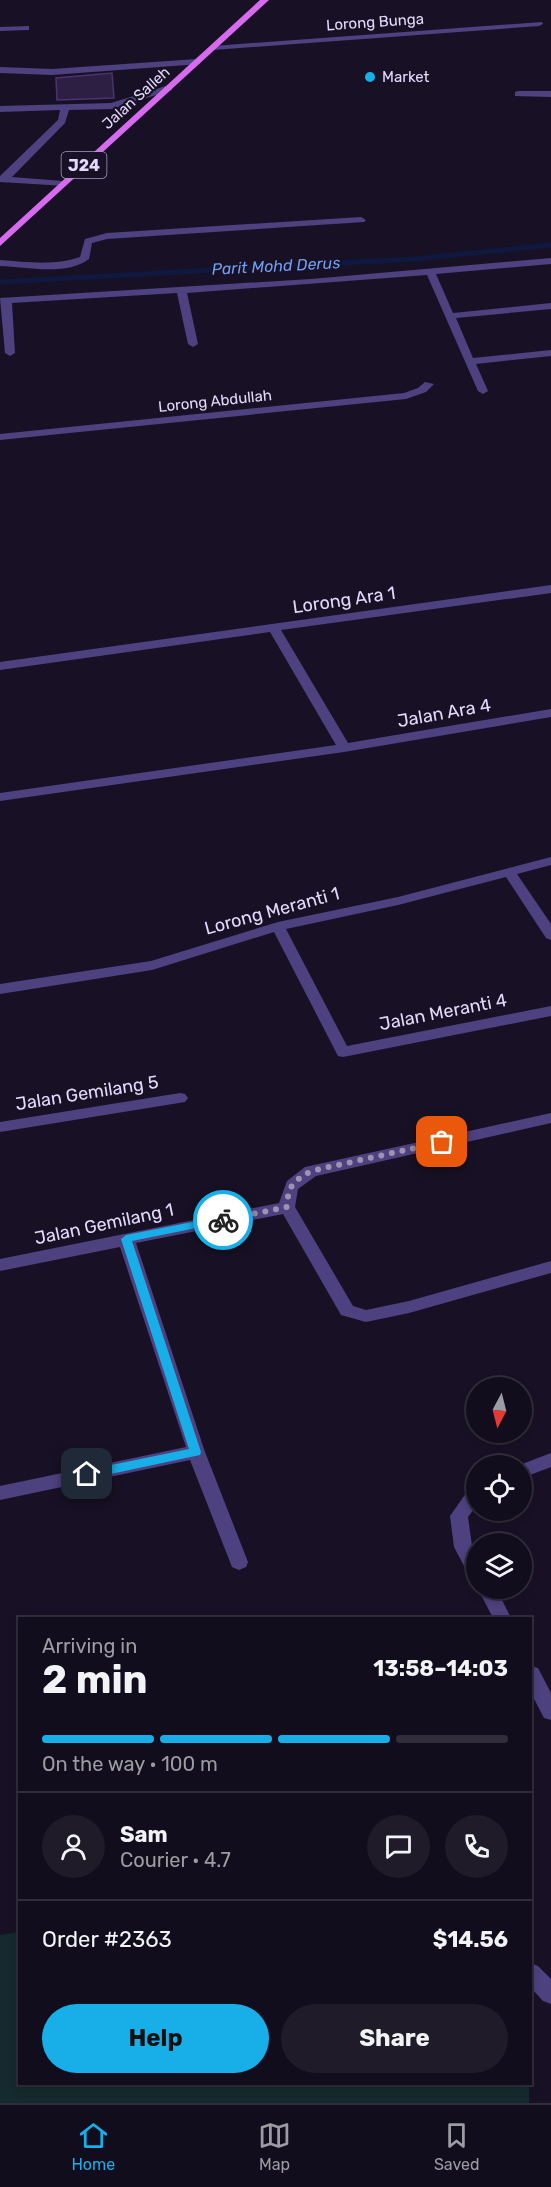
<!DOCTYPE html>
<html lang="en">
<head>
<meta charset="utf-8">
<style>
	body { margin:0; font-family:Rubik,sans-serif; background:#1f1b29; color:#f1f3f6; height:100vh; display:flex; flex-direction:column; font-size:22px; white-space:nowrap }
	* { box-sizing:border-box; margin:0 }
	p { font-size:20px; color:#9c9ca3 }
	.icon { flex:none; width:33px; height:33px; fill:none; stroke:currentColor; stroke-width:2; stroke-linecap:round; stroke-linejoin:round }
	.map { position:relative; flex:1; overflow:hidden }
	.panel { position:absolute; left:18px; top:1617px; width:514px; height:468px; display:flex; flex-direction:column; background:#120d1c; border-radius:0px; box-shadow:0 3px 9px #0003,0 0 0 2px #312d3b }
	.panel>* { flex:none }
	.needle { width:39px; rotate:187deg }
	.controls { position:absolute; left:466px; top:1377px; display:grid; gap:12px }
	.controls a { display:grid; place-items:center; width:66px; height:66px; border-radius:50%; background:#120d1c; box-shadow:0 3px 9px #0003,0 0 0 2px #312d3b; font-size:30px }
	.pin { position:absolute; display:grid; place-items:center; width:51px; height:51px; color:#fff; margin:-26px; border-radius:12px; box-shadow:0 3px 9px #0006 }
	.courier { position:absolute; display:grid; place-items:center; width:60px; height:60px; margin:-30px; border:4px solid #18afe8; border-radius:50%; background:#fff; color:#222; box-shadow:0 2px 8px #0007 }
	.summary em { font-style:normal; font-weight:700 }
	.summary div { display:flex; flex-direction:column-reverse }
	.summary { display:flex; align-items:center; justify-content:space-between; height:102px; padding:0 24px }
	h1 { font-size:39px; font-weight:700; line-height:45px }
	.bar { display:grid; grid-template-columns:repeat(4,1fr); gap:9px 6px; align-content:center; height:72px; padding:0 24px }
	.bar i { height:8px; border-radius:4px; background:#312d3b }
	.bar .on { background:#18afe8 }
	.bar p { grid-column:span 4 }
	.line { display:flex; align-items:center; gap:15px; padding:0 24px; border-top:2px solid #312d3b }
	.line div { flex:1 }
	.round { display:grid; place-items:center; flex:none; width:63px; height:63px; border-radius:32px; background:#1f1b29 }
	.action { display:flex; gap:12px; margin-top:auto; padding:12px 24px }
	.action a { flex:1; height:69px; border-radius:36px; background:#18afe8; color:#111; font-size:24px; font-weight:700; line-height:69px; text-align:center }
	.action a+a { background:#1f1b29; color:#f1f3f6 }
	.dock { display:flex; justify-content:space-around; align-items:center; height:84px; border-top:2px solid #312d3b; background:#120d1c; font-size:16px; color:#9c9ca3 }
	.dock a { display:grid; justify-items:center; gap:3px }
	.dock .on { color:#18afe8 }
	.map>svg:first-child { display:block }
	.green { fill:#152a2e }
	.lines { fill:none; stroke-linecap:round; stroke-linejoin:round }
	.stream { stroke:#0f1940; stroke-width:5 }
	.building { fill:#2d1f44; stroke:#49346d; stroke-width:1.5 }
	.minor { fill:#4e417f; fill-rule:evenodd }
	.major { fill:#d66bf0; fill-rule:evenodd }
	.route { fill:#18afe8 }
	.done { stroke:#9c93b0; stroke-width:6; stroke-dasharray:0 10.8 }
	.poi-dot { fill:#18afe8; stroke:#181125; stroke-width:2 }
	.labels { text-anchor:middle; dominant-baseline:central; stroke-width:4.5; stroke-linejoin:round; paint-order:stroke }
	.far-street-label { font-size:15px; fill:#e3d9fb; stroke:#181125 }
	.far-poi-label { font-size:15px; fill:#e3d9fb; stroke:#181125; text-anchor:start }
	.shield { fill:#181125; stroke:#a69dbb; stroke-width:1.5 }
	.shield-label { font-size:16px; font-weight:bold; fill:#e3d9fb }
	.far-water-label { font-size:16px; font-style:italic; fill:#719ff1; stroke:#181125 }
	.street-label { font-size:18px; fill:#e3d9fb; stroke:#181125 }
</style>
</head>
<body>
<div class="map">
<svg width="551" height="2103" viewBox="0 0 551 2103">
	<rect width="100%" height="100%" fill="#181125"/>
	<!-- green -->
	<polygon class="green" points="19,1932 20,2084 529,2084 529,2103 0,2103 0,1935"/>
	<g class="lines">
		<!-- stream -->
		<polyline class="stream" points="0,282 414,259 551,245"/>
	</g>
	<!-- building -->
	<polygon class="building" points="112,73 114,98 57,100 56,78"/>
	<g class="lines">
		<!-- minor -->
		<g class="minor">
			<polygon points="542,22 543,24 539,26 213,50 209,48 213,46"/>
			<polygon points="29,26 29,30 26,30 0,31 0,27"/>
			<polygon points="197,59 200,60 200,64 52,75 0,73 0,67 52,69"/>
			<polygon points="169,85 172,86 172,90 112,109 69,110 65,123 12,177 63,181 66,182 66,186 0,182 0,176 58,120 60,110 0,112 0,106 111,103"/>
			<polygon points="518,91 551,91 551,97 515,96 515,92"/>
			<path d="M361,217L366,220L364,222L107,239L92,243L89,259C67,276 26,267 0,266V260C26,262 54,266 80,257L85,239L107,233Z"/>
			<polygon points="551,258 551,264 436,274 453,313 551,303 551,309 456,318 473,358 551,350 551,356 476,364 488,391 483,394 478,391 427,275 187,293 198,344 193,347 188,344 177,293 12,303 15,353 10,356 5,353 0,298 311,279"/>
			<polygon points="425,382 434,384 426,392 406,399 0,440 0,434 404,393 418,388"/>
			<polygon points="551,585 551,593 281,630 348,743 551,709 551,717 344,752 0,801 0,793 336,745 270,632 0,670 0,662"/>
			<polygon points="551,857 551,865 517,874 551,924 551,940 546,938 506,877 398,905 286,929 347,1046 551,1006 551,1016 343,1057 338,1056 274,932 152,970 0,994 0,984 151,961 278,922 398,897"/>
			<polygon points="180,1093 185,1094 188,1098 185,1102 0,1132 0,1122"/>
			<polygon points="551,1113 551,1123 316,1176 298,1189 295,1207 353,1306 366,1310 409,1301 551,1261 551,1273 409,1313 366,1322 341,1315 283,1214 136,1243 205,1452 248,1562 246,1567 239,1570 232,1567 190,1460 0,1500 0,1486 186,1447 120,1247 0,1271 0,1259 279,1203 287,1181 305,1167"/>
			<polygon points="551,1453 551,1467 522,1478 522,1466 517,1466"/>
			<polygon points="477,1484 477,1505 468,1517 472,1546 477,1555 477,1580 470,1577 454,1547 450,1516 471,1486"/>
			<polygon points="477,1587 496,1588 511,1618 493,1618"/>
			<polygon points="531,1666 538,1668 551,1693 551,1720 544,1718 531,1693"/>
			<polygon points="531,1963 538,1966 551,1979 551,2004 543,2001 531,1988"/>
		</g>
		<!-- major -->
		<polygon class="major" points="260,0 269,0 0,246 0,238"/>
	</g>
	<!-- route -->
	<polygon class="route" points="223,1216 226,1217 226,1222 132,1241 201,1452 200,1455 87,1479 83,1478 83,1471 87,1470 189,1449 121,1239 126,1235"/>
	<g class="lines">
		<!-- done -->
		<path class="done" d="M223,1220L287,1207C288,1185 293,1182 311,1171L442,1142"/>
	</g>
	<!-- markers -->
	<circle class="poi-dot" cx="370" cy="77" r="6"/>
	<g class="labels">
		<!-- far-street labels -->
		<g class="far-street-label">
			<text transform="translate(375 22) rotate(-4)">Lorong Bunga</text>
			<text transform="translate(136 98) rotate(-42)">Jalan Salleh</text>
			<text transform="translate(215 401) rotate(-6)">Lorong Abdullah</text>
		</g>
		<!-- far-poi labels -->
		<g class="far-poi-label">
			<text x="382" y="77">Market</text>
		</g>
		<!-- shield labels -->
		<rect class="shield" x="61.5" y="152" width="45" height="26" rx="4.5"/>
		<g class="shield-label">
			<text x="84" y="165">J24</text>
		</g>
		<!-- far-water labels -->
		<g class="far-water-label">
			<text transform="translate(276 266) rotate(-3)">Parit Mohd Derus</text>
		</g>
		<!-- street labels -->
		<g class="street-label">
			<text transform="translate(344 600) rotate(-8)">Lorong Ara 1</text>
			<text transform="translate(444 713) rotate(-10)">Jalan Ara 4</text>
			<text transform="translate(272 911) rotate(-15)">Lorong Meranti 1</text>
			<text transform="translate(443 1012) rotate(-11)">Jalan Meranti 4</text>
			<text transform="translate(87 1093) rotate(-9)">Jalan Gemilang 5</text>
			<text transform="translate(104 1224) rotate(-12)">Jalan Gemilang 1</text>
		</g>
	</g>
</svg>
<div class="controls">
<a><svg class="needle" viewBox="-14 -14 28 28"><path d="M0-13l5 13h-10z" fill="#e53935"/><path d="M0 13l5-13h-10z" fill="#9c9ca3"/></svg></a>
<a><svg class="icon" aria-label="locate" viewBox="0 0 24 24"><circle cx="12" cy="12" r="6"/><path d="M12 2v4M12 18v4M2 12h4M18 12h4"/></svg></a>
<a><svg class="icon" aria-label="layers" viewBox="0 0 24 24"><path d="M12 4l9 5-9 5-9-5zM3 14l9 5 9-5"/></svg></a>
</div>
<div class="pin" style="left:442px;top:1142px;background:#ea580c"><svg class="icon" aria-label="bag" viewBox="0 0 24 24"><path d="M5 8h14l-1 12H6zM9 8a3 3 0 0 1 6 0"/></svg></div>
<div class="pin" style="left:87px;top:1474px;background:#1f2937"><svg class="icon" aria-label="home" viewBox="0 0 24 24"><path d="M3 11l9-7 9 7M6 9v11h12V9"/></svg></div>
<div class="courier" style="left:223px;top:1220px"><svg class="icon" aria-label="bike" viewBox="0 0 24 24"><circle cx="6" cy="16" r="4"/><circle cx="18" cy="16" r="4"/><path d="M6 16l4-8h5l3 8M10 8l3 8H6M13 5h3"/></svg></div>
<section class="panel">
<div class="summary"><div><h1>2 min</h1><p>Arriving in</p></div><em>13:58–14:03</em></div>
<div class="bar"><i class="on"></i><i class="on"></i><i class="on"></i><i></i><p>On the way · 100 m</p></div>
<div class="line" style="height:108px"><a class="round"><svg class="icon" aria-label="person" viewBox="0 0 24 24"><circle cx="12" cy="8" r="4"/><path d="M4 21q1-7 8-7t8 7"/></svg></a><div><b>Sam</b><p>Courier · 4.7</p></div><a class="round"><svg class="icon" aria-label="chat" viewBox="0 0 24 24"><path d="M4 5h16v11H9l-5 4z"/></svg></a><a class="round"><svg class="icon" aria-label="phone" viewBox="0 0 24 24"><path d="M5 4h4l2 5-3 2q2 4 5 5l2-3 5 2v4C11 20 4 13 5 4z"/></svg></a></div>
<div class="line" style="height:78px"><div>Order #2363</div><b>$14.56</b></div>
<div class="action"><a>Help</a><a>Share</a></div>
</section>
</div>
<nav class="dock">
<a class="on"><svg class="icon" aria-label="home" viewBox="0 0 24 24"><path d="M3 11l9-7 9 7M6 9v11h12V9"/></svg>Home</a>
<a><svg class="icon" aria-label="map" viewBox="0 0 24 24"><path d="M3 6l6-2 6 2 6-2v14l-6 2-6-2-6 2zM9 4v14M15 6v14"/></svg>Map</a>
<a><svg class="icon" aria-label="saved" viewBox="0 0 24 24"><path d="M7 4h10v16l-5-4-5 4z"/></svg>Saved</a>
</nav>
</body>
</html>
